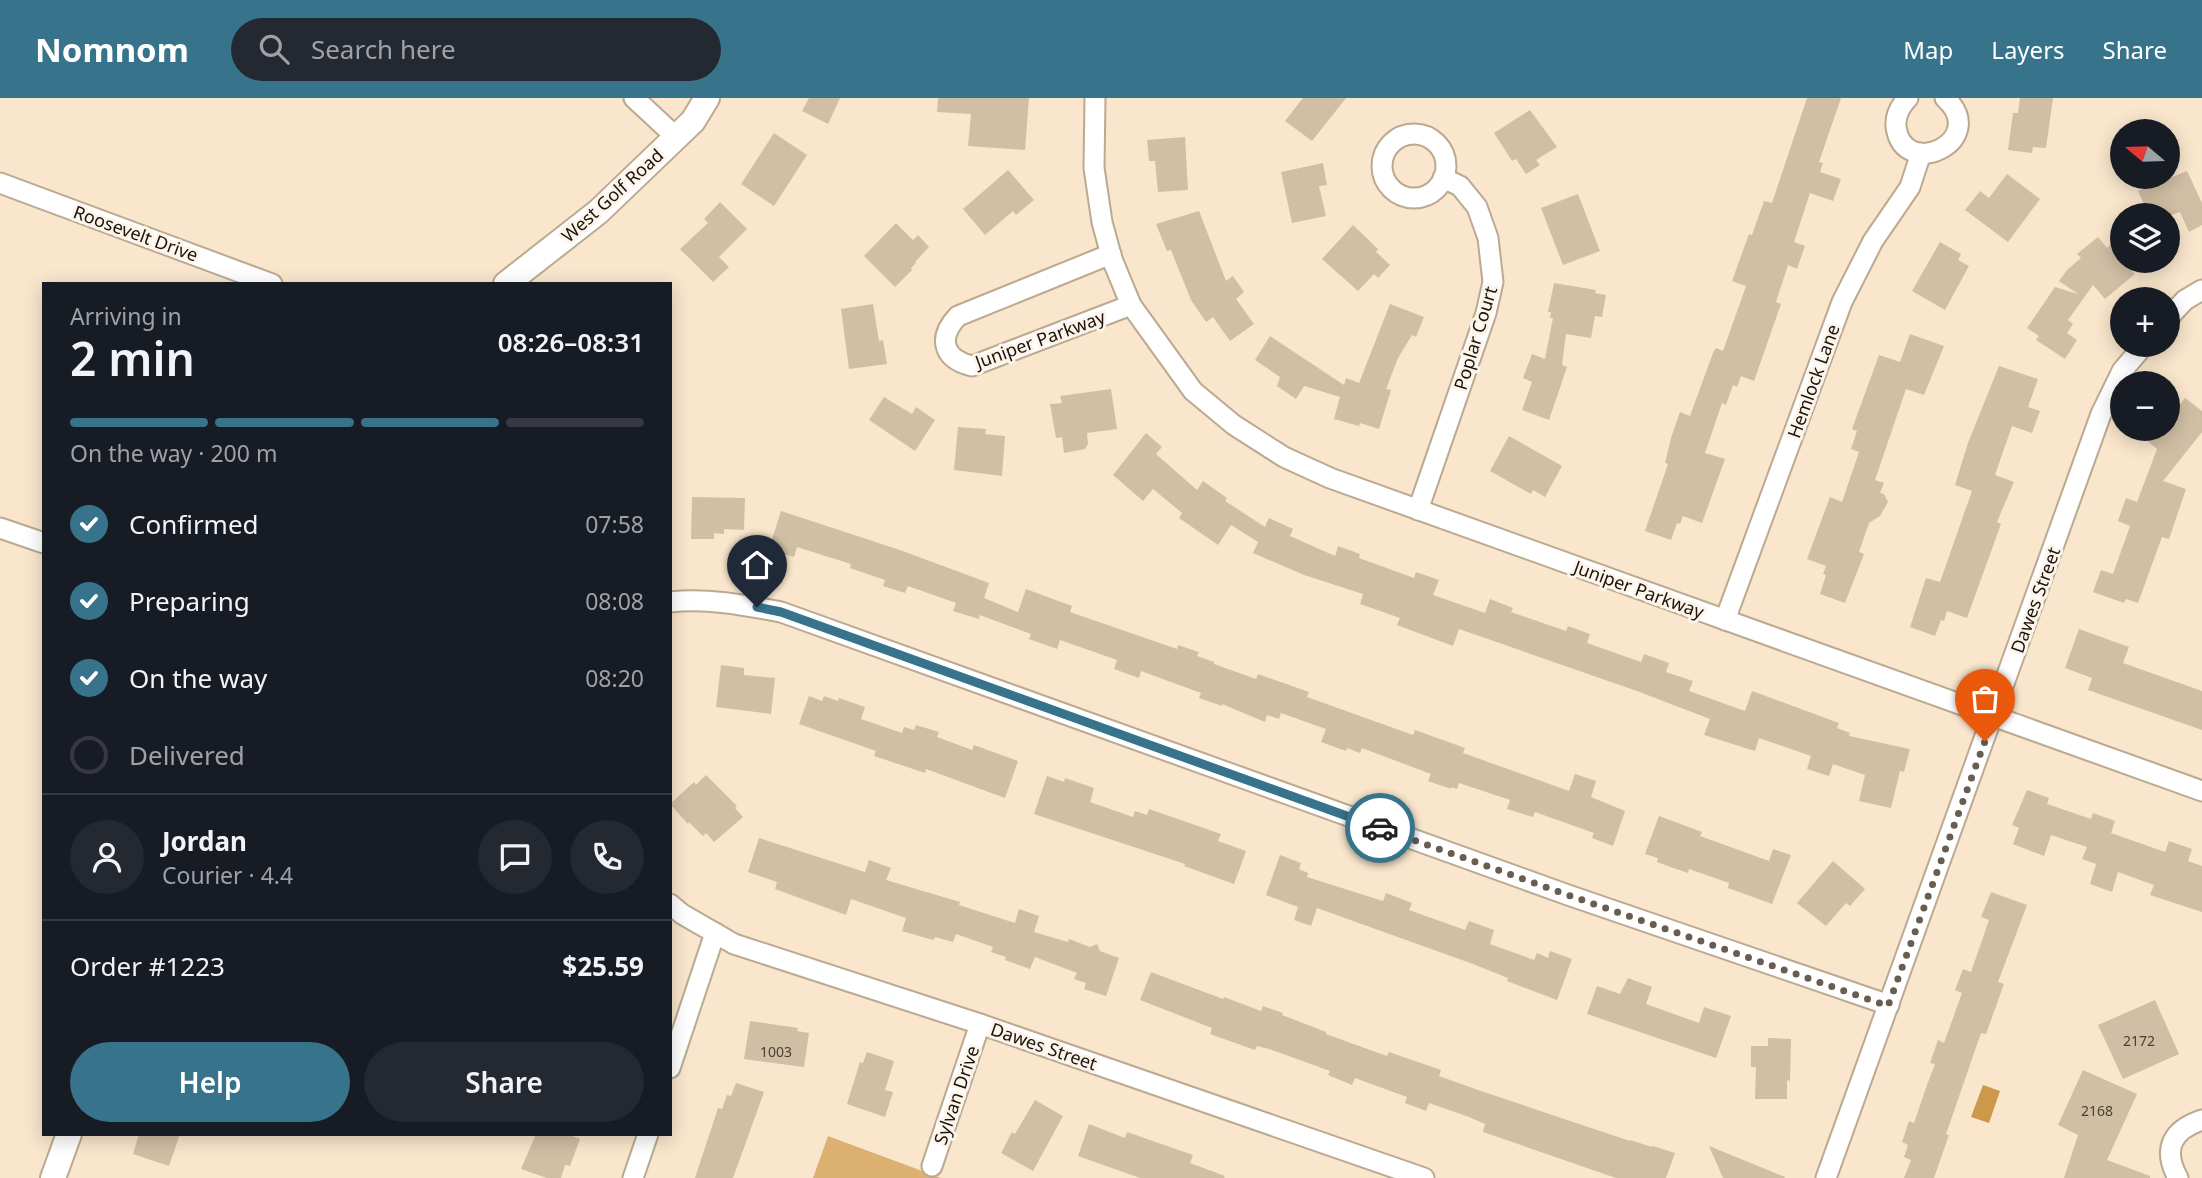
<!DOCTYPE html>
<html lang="en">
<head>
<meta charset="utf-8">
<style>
	body { margin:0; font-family:"Noto Sans",sans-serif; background:#242831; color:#f1f3f6; height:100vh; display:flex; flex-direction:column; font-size:26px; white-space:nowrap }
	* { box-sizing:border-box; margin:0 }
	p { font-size:23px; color:#9ea1a6 }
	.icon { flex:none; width:38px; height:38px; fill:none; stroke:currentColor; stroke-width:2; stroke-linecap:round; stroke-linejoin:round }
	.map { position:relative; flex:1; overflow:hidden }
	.sheet { position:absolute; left:42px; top:184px; width:630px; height:854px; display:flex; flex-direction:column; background:#171b24; border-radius:0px; box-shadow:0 4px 18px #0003 }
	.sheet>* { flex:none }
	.needle { width:46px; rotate:289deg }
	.tools { position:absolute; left:2110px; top:21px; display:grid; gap:14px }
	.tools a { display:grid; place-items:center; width:70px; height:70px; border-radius:50%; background:#171b24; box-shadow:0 4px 18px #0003; font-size:35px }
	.pin { position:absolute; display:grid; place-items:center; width:60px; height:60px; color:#fff; margin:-72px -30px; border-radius:50% 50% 50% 0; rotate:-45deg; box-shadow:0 0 7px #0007 }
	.pin .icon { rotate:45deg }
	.courier { position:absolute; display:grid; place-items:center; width:70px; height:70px; margin:-35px; border:5px solid #37738b; border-radius:50%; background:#fff; color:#222; box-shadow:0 2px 9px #0007 }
	.headline em { font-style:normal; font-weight:600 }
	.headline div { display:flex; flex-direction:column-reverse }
	.headline { display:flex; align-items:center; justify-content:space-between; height:119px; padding:0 28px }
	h1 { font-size:46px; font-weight:600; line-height:52px }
	.bar { display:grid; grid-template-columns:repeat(4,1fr); gap:10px 7px; align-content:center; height:84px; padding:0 28px }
	.bar i { height:9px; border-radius:5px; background:#363941 }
	.bar .active { background:#37738b }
	.bar p { grid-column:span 4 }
	.line { display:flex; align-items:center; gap:18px; padding:0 28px; border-top:2px solid #363941 }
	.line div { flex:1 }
	.round { display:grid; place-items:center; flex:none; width:74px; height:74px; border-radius:37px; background:#242831 }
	ol { padding:0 28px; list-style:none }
	li { display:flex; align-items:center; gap:21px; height:77px }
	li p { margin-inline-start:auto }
	li .icon { padding:7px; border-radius:50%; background:#37738b; color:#fff; stroke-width:4 }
	li:last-child { color:#9ea1a6 }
	li i { width:38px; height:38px; border:4px solid #363941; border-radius:50% }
	.primary-button { display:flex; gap:14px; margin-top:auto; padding:14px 28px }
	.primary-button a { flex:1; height:80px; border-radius:42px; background:#37738b; color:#fff; font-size:28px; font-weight:600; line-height:80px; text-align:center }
	.primary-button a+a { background:#242831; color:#f1f3f6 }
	header { display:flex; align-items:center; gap:42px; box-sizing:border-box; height:98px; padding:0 35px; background:#37738b; color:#fff }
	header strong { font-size:33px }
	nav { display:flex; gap:38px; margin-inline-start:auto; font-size:24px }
	.search { width:490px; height:63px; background:#242831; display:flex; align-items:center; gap:18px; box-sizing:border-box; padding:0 24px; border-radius:38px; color:#9ea1a6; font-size:26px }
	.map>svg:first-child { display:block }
	.green { fill:#dbb071 }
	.water { fill:#cc994a }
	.building { fill:#d1bfa5 }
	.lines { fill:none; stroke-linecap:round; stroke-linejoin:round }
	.minor-casing { stroke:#bba990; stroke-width:23 }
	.tertiary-casing { stroke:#bba990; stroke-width:28 }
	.minor { stroke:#fff; stroke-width:19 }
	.tertiary { stroke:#fff; stroke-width:24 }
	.done { stroke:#685e4f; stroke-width:7; stroke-dasharray:0 12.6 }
	.route { stroke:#37738b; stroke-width:9 }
	.labels { text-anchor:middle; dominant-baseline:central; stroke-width:6; stroke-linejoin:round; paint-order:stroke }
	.number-label { font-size:14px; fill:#483f32 }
	.street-label { font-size:18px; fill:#1a140b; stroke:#fdf5eb }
</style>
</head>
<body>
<header>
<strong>Nomnom</strong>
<div class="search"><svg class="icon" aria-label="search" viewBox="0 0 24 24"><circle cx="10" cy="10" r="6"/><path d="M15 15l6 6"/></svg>Search here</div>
<nav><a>Map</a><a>Layers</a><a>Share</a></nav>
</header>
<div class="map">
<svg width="2202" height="1080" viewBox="0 0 2202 1080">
	<rect width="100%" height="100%" fill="#f9e6cc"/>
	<!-- green -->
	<polygon class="green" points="828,1038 941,1080 813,1080"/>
	<!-- water -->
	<polygon class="water" points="1983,987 2000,993 1989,1025 1971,1019"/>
	<!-- building -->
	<g class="building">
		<polygon points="809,0 840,0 828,26 802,13"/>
		<polygon points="938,0 1029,0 1025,52 968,48 971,16 937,14"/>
		<polygon points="1303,0 1346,0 1312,43 1285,23"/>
		<polygon points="1807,0 1841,0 1819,64 1823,65 1820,74 1841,81 1833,103 1810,95 1794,144 1805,148 1797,171 1788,167 1776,204 1781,206 1754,283 1741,278 1737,289 1733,287 1726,307 1722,305 1705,355 1725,361 1702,425 1683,418 1680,426 1677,425 1671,442 1645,433 1668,366 1665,365 1671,340 1680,314 1690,318 1713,255 1716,250 1723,253 1746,188 1732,183 1749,136 1752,137 1764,103 1772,105"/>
		<polygon points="2020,0 2053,0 2046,50 2033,49 2032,55 2008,52 2013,15 2018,15"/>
		<polygon points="1530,12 1557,49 1536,62 1540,67 1526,76 1516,61 1512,63 1494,35"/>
		<polygon points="774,35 807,57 774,108 741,86"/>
		<polygon points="1185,39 1188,92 1158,94 1155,63 1149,63 1147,42"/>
		<polygon points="1323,65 1327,87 1319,88 1326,118 1292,125 1281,74"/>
		<polygon points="1008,72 1034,102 1016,117 1013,113 985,137 963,111"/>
		<polygon points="2187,73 2202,105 2202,127 2189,134 2180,114 2172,117 2149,117 2138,93"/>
		<polygon points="2007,76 2040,101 2008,144 1965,112 1980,93 1989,100"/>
		<polygon points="1578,96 1600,153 1563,167 1541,110"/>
		<polygon points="720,104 747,131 719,159 729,169 713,184 680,151 708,125 704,121"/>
		<polygon points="1199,113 1226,183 1233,178 1244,194 1236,201 1254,226 1230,243 1213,219 1206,224 1191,202 1171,152 1167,153 1156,126"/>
		<polygon points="896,125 913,142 918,137 929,149 915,164 916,165 911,170 912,172 895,189 864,158"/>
		<polygon points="1353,127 1378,151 1376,154 1390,167 1378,180 1374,176 1358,193 1322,161"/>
		<polygon points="2123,136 2123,163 2142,163 2131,172 2135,176 2105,201 2093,187 2068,222 2073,226 2067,235 2077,242 2065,261 2036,242 2039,238 2027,230 2055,189 2078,196 2059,183 2067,172 2081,160 2077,156 2098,139 2107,150"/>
		<polygon points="1940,144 1961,156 1958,162 1969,168 1945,212 1912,193"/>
		<polygon points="1554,185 1596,192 1595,195 1606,197 1602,219 1595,218 1591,240 1566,236 1562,267 1567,269 1549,322 1522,312 1532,284 1523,280 1532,256 1545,261 1553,220 1550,220 1551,214 1548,214"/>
		<polygon points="873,206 879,243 883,242 887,266 849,271 841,211"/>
		<polygon points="1390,206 1424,219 1416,239 1412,237 1398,260 1386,291 1391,292 1379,331 1360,325 1359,328 1334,321 1340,299 1304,288 1296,301 1277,288 1280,279 1255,262 1270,238 1344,287 1346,280 1359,285"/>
		<polygon points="1910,236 1944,248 1924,297 1906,291 1875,382 1884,385 1880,395 1884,396 1888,404 1880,418 1869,425 1859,454 1864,456 1845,505 1820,496 1826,477 1823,476 1826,468 1807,461 1830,399 1842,404 1859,354 1851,351 1857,333 1852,331 1879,257 1900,264"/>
		<polygon points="1999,268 2038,281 2028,309 2040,313 2032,335 2012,328 1995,377 2014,384 1997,424 2001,426 1967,520 1947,513 1944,523 1941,522 1935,538 1910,529 1926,480 1940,484 1972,393 1955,387 1968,345"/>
		<polygon points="1111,291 1117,331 1087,335 1088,346 1085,351 1064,355 1062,339 1056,340 1050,306 1062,305 1060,298"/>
		<polygon points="884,299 912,316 916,309 935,322 915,353 869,322"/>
		<polygon points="2185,300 2202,313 2202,334 2163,383 2186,391 2169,441 2162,439 2138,505 2126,501 2124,505 2093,494 2101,472 2113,476 2130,428 2118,423 2126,400 2137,404 2157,351 2146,342 2155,331 2168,331 2168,322"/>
		<polygon points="958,329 986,331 985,336 1005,338 1002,378 954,372"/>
		<polygon points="1146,335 1162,349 1156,356 1197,392 1203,383 1227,400 1225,403 1265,429 1269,420 1293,431 1290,438 1335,458 1338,448 1360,456 1359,460 1414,480 1416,474 1439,482 1433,497 1485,515 1490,501 1513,510 1511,514 1566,533 1568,528 1590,536 1587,545 1641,564 1644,556 1669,565 1666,574 1693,583 1689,593 1745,613 1752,593 1839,625 1837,630 1850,635 1849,638 1910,651 1904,674 1900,673 1891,710 1859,703 1865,677 1833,666 1829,678 1807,671 1811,658 1759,640 1755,653 1704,637 1710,621 1637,593 1459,531 1453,548 1397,527 1400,520 1360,506 1363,496 1304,477 1253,455 1258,444 1231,427 1218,447 1179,420 1182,415 1153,391 1143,403 1113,377"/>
		<polygon points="1509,338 1562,368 1545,399 1533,392 1531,396 1490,373"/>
		<polygon points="692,399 745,400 744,432 724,431 724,436 714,435 714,441 691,441"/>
		<polygon points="781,413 900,452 989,485 984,500 1018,514 1026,491 1072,508 1070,514 1177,551 1178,547 1199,554 1197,558 1214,564 1214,566 1256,581 1258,576 1309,594 1307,599 1413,637 1415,632 1465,650 1463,655 1569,693 1575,676 1596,683 1591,699 1625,713 1613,748 1592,740 1594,735 1535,714 1533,719 1507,711 1510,702 1459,685 1457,691 1451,689 1451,691 1428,683 1431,676 1362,650 1360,655 1347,650 1346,653 1321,644 1326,631 1281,615 1279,621 1267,617 1265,624 1222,606 1222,608 1199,600 1201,595 1141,573 1139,580 1114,571 1117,562 1060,542 1057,551 1029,541 1031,536 980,517 979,521 953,513 956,505 908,488 905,495 883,488 885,482 850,470 851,466 797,449 794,459 769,451"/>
		<polygon points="2079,531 2129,549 2123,565 2202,593 2202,632 2088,592 2092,580 2065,570"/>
		<polygon points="721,567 744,570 744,577 775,580 771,616 716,609"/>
		<polygon points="809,598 822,603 824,598 838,603 839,600 865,609 861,621 902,635 904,629 914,632 916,627 939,634 937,639 972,652 974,647 1018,663 1005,700 926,671 925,675 874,658 876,653 799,626"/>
		<polygon points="706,677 737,708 735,710 743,719 714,744 706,735 703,738 689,724 688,726 670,706 694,684 696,687"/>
		<polygon points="1047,678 1064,684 1065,680 1094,690 1090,704 1133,719 1135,713 1147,717 1149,711 1221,736 1218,743 1246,753 1234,786 1184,768 1185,766 1034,716"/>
		<polygon points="2027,692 2049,700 2047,706 2091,721 2093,715 2115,723 2111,735 2165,754 2169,743 2192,751 2188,763 2202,768 2202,814 2150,797 2154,787 2118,774 2112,794 2090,786 2096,766 2082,761 2087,749 2051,737 2044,758 2013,746 2019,730 2012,727"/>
		<polygon points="1659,718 1702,734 1700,738 1769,763 1773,751 1791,757 1772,806 1728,790 1729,785 1689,771 1688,775 1668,768 1657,764 1658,760 1645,756"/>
		<polygon points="759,740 865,774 869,762 891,770 886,782 960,804 959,807 1015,825 1019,811 1039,818 1034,834 1068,844 1069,841 1090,849 1097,846 1100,853 1119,860 1106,898 1084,891 1086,885 1074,881 1077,875 1035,859 1030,871 1005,862 1006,859 991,854 993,849 956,836 953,844 935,839 934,842 926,840 902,833 906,820 851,801 846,817 775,791 777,784 748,774"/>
		<polygon points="1280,757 1301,765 1299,771 1308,775 1307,779 1383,803 1386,795 1412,805 1409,812 1465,832 1469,823 1494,832 1490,846 1534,862 1537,855 1548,860 1550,853 1572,861 1557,902 1507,883 1508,880 1473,866 1317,810 1311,828 1294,822 1298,809 1266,797"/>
		<polygon points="1833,763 1865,791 1850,808 1846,805 1826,828 1797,805"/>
		<polygon points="1991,794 2027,807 1998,884 2004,886 1986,936 1981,935 1946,1036 1949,1037 1934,1080 1904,1080 1911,1062 1904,1059 1908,1047 1902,1044 1909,1023 1914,1025 1927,987 1935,966 1930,965 1938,942 1944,945 1962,895 1955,892 1963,871 1971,874 1989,822 1981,819"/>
		<polygon points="1151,874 1223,901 1224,899 1261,913 1263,908 1283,915 1282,917 1326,934 1326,936 1348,944 1387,958 1389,954 1441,972 1439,978 1481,993 1630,1043 1630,1042 1652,1049 1653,1048 1675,1055 1666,1080 1616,1080 1483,1034 1485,1026 1469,1019 1429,1005 1426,1013 1405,1005 1407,999 1355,980 1352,987 1328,977 1330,973 1269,951 1257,948 1255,952 1210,936 1212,930 1140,902"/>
		<polygon points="1628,880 1652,889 1646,906 1699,925 1704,909 1731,918 1716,960 1587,916 1597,888 1620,896"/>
		<polygon points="2155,902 2179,956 2123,981 2098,927"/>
		<polygon points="750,923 798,930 797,933 809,935 804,969 744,961"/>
		<polygon points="1768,940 1791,941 1790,983 1787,982 1787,1001 1755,1001 1756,969 1751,969 1751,948 1768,948"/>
		<polygon points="867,954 894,963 885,992 893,994 885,1019 847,1006 860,964 863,965"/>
		<polygon points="2083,972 2137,996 2107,1062 2150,1078 2150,1080 2064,1080 2078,1037 2058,1027"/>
		<polygon points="736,985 764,994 733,1080 695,1080 718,1010 722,1011 727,997 731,998"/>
		<polygon points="1035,1002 1063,1018 1033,1073 1001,1055 1012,1034 1015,1036"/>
		<polygon points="1089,1026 1125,1040 1127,1034 1193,1057 1190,1065 1225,1078 1224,1080 1140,1080 1078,1058"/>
		<polygon points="139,1036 180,1036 169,1068 133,1056"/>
		<polygon points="536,1036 567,1036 580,1041 570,1068 565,1067 561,1080 547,1080 521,1071"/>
		<polygon points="1709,1048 1785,1079 1784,1080 1723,1080"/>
	</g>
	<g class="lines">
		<defs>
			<g id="minor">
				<polyline points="634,0 676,39"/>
				<polyline points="1095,0 1094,70 1102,124 1112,161 1131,207 1193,293 1234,327 1284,359 1330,380 2202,693"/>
				<path d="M1908,0C1900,8 1895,17 1896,29C1904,84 1991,42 1945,0"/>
				<circle cx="1414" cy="68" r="32"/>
				<polyline points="0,85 272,186"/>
				<path d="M1111,156L958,218C937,240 943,261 972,268L1131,207"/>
				<polyline points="2168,220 2185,202 2202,192"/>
				<polyline points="1418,412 1486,215 1493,184 1488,140 1477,109 1460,88 1443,80"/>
				<polyline points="0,430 44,445"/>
				<path d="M670,504C708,500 744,507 781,514L1568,797L1889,907"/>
				<polyline points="1725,522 1842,204 1873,143 1910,89 1921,55"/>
				<polyline points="670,806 682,816 734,846 980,926 1424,1080"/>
				<polyline points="670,970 715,835"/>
				<polyline points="932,1068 980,926"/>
				<polyline points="633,1080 648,1036"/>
				<polyline points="1826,1080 2101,316 2122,273 2144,247"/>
				<path d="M2178,1080C2162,1051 2172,1032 2202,1022"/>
			</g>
			<g id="tertiary">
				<polyline points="506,186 598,114 693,23 707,0"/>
				<polyline points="53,1080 69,1036"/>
			</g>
		</defs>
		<!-- minor casing -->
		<use href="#minor" class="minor-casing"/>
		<!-- tertiary casing -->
		<use href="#tertiary" class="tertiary-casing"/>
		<!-- minor -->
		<use href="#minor" class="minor"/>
		<!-- tertiary -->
		<use href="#tertiary" class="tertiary"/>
	</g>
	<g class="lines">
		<!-- done -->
		<polyline class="done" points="1380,730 1568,797 1888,908 1985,643"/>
		<!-- route -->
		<polyline class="route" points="757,509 781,514 1380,730"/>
	</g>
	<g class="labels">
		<!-- number labels -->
		<g class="number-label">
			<text x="2139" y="942">2172</text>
			<text x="776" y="953">1003</text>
			<text x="2097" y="1012">2168</text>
		</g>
		<!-- street labels -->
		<g class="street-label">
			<text transform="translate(612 97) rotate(-42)">West Golf Road</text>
			<text transform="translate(136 135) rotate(20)">Roosevelt Drive</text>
			<text transform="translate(1475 240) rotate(-73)">Poplar Court</text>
			<text transform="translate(1040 241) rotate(-20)">Juniper Parkway</text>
			<text transform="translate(1813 283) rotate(-70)">Hemlock Lane</text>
			<text transform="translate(1639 491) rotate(20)">Juniper Parkway</text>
			<text transform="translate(2035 502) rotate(-70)">Dawes Street</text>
			<text transform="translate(1044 948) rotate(19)">Dawes Street</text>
			<text transform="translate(956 997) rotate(-71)">Sylvan Drive</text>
		</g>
	</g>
</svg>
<div class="tools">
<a><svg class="needle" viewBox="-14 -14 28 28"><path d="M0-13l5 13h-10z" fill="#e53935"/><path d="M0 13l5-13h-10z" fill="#9ea1a6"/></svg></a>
<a><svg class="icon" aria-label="layers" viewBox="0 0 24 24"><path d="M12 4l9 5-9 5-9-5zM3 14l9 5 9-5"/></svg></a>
<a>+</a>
<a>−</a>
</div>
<div class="pin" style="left:1985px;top:643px;background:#ea580c"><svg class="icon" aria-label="bag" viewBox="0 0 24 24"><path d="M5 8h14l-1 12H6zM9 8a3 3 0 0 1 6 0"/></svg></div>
<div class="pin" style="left:757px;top:509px;background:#1f2937"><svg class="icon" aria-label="home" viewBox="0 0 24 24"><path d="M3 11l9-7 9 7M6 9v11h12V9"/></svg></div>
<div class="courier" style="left:1380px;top:730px"><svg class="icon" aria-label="car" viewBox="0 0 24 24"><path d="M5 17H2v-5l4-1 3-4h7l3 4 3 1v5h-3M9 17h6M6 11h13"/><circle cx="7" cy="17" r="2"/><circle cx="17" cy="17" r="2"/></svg></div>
<section class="sheet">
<div class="headline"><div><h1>2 min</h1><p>Arriving in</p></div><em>08:26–08:31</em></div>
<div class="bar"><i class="active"></i><i class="active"></i><i class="active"></i><i></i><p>On the way · 200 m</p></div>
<ol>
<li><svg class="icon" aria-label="check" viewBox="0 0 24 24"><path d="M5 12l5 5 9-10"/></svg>Confirmed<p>07:58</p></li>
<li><svg class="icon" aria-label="check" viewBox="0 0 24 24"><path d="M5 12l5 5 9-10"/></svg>Preparing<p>08:08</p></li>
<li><svg class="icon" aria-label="check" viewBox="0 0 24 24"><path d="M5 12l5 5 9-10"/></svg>On the way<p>08:20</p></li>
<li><i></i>Delivered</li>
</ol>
<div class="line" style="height:126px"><a class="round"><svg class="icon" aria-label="person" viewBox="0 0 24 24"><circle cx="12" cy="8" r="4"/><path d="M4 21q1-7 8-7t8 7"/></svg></a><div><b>Jordan</b><p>Courier · 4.4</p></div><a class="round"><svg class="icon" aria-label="chat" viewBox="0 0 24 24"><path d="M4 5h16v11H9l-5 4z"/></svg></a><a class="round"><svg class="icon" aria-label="phone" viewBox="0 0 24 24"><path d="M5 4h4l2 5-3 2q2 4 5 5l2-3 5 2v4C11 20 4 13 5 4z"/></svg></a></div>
<div class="line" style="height:91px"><div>Order #1223</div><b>$25.59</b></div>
<div class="primary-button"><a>Help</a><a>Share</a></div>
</section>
</div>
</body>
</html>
